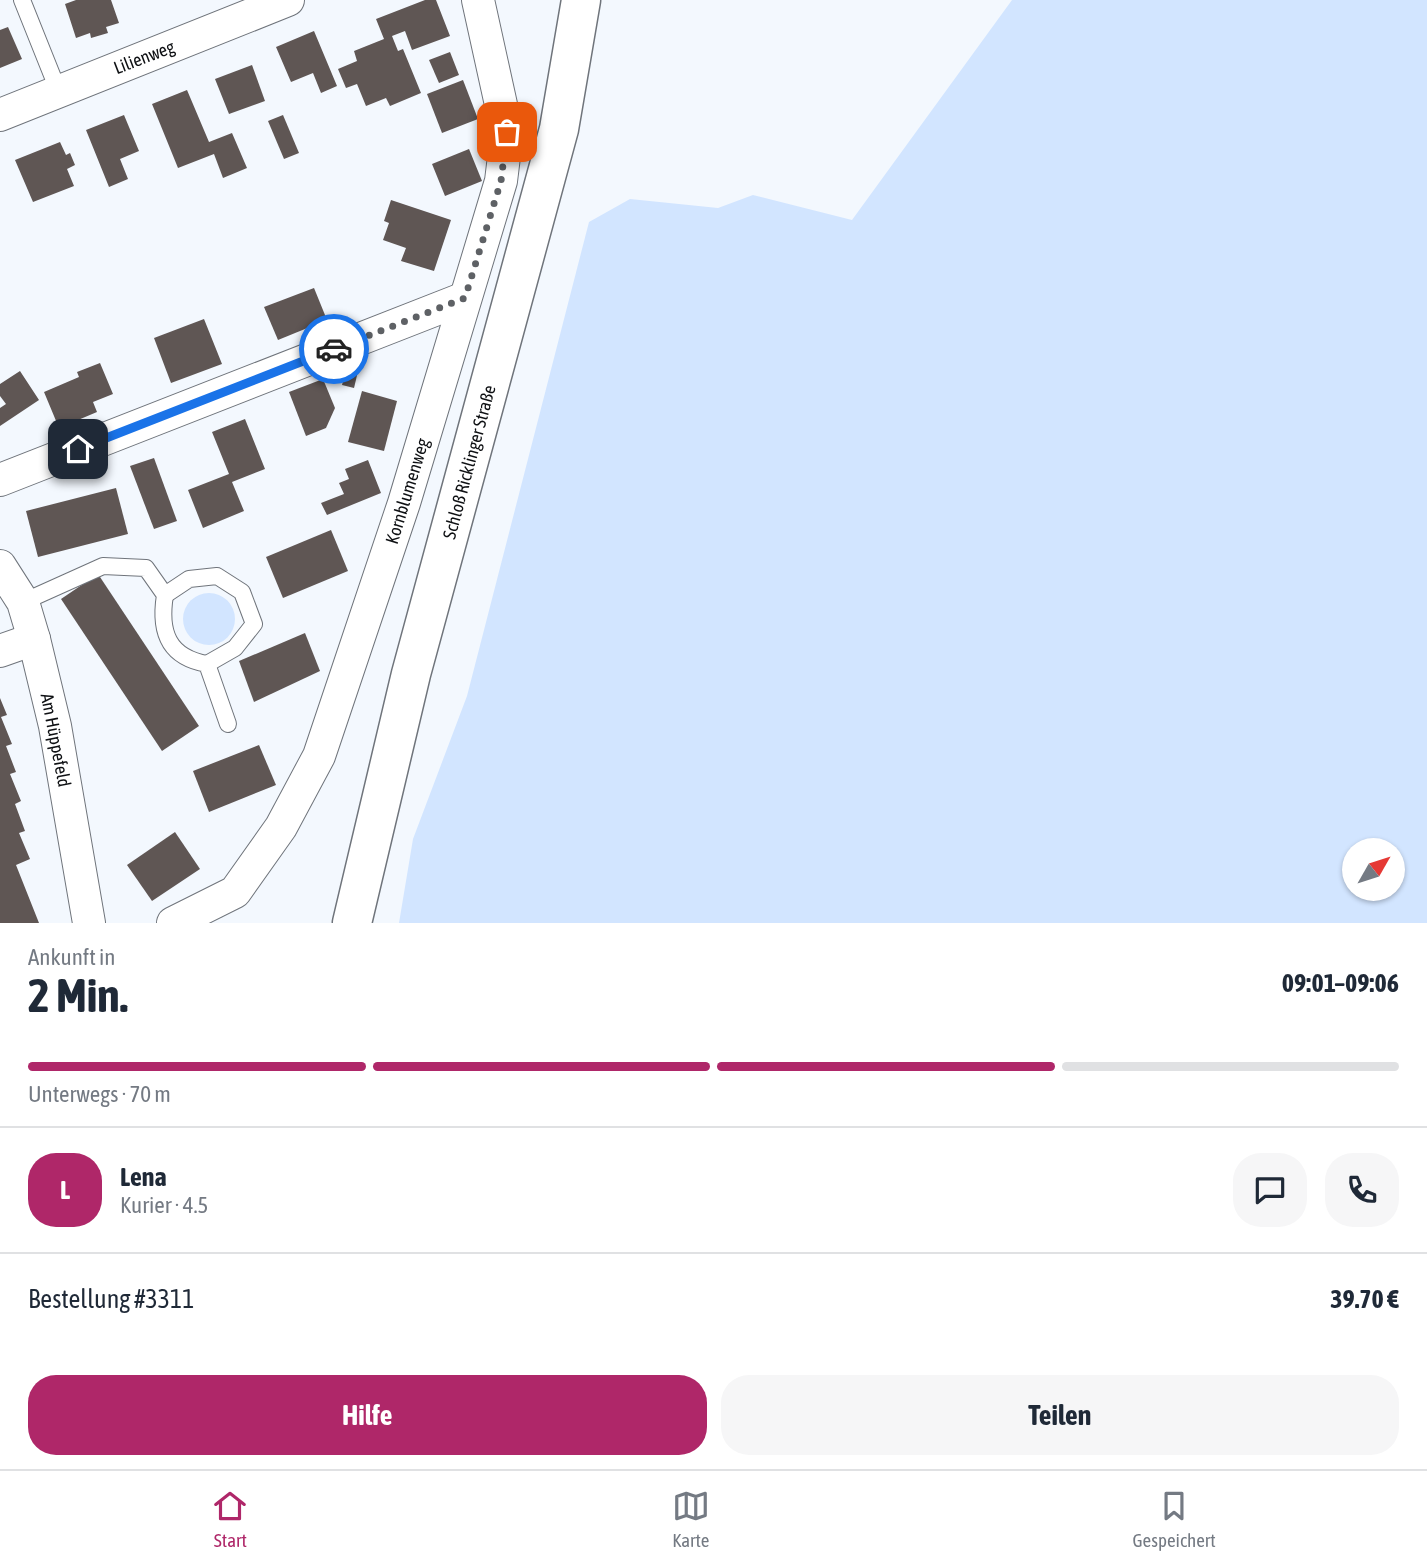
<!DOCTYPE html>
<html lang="de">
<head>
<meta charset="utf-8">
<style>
	body { margin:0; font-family:"Asap Condensed",sans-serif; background:#f6f6f7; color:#1f2937; height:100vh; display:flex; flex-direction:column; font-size:26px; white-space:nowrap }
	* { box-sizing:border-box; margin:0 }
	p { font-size:23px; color:#747a83 }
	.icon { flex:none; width:38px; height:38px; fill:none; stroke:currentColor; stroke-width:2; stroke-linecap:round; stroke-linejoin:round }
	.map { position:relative; height:923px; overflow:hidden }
	.drawer { display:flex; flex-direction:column; background:#fff; flex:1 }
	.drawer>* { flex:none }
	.needle { width:46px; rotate:51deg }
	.tools { position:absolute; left:1342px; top:838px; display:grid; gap:14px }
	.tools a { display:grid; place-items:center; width:63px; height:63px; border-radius:50%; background:#fff; box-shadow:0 2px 5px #0004; font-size:35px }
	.pin { position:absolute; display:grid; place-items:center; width:60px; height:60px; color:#fff; margin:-30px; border-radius:14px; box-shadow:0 4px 10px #0006 }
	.courier { position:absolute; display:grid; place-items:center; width:70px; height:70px; margin:-35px; border:5px solid #1a73e8; border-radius:50%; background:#fff; color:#222; box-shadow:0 2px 9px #0007 }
	.headline em { font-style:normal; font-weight:700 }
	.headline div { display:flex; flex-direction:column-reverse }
	.headline { display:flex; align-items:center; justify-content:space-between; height:119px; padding:0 28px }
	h1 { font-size:46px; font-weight:700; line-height:52px }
	.bar { display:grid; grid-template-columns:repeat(4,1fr); gap:10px 7px; align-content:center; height:84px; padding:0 28px }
	.bar i { height:9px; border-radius:5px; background:#e0e1e3 }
	.bar .selected { background:#af2769 }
	.bar p { grid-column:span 4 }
	.line { display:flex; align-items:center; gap:18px; padding:0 28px; border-top:2px solid #e0e1e3 }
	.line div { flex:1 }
	.round { display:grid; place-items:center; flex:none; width:74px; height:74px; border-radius:28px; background:#f6f6f7 }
	.action { display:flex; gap:14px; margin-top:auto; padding:14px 28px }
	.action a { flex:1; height:80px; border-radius:28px; background:#af2769; color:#fff; font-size:28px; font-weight:700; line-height:80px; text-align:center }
	.action a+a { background:#f6f6f7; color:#1f2937 }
	.tabs { display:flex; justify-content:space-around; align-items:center; height:98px; border-top:2px solid #e0e1e3; background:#fff; font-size:19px; color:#747a83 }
	.tabs a { display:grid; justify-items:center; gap:4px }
	.tabs .selected { color:#af2769 }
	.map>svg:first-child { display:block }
	.green { fill:#d2e5ff; fill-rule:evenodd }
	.building { fill:#5f5654 }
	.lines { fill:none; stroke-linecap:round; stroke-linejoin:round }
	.lane-casing { stroke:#6f747b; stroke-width:18 }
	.street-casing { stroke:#6f747b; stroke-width:34 }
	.secondary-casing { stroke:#6f747b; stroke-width:41 }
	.lane { stroke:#fff; stroke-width:16 }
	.street { stroke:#fff; stroke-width:32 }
	.secondary { stroke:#fff; stroke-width:38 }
	.done { stroke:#5e6165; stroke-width:7; stroke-dasharray:0 12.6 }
	.route { stroke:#1a73e8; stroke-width:9 }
	.labels { text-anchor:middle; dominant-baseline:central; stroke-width:7; stroke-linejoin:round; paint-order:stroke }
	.street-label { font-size:18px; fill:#0e1013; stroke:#fff }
</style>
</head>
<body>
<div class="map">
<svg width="1427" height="923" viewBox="0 0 1427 923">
	<rect width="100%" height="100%" fill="#f3f8fe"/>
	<!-- green -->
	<g class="green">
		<path d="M1012,0H1427V923H399L413,839L467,696L589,222L630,199L718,208L753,195L852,220ZM1393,850V889H1354V850Z"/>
		<circle cx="209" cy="619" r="26"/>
	</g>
	<!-- building -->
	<g class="building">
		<polygon points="76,0 111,0 119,23 106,27 108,33 91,38 90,33 76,38 65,4"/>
		<polygon points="425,0 436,0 450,36 412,50 405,31 392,36 398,51 403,49 421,93 390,106 386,98 366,106 357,84 346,88 338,69 357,61 354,51 384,39 376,19"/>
		<polygon points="8,27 22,59 0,68 0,30"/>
		<polygon points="314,31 337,86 321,93 313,73 291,82 276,47"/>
		<polygon points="450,52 459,75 439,83 429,60"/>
		<polygon points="252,65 265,101 229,114 215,79"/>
		<polygon points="463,80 478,119 442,133 427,94"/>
		<polygon points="187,90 209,142 232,133 247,168 223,178 214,154 178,168 152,104"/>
		<polygon points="124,115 139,151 120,159 128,179 109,187 86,130"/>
		<polygon points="283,115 299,153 284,159 268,121"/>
		<polygon points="60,142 66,155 70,153 75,165 67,169 74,186 33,202 15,160"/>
		<polygon points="469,149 482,181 445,196 432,164"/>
		<polygon points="391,200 451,220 434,271 401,261 406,248 383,240 389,223 384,221"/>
		<polygon points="314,288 327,320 278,340 264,307"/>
		<polygon points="204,319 222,364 171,383 154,338"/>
		<polygon points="349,359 360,363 354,388 342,385"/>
		<polygon points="100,363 113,394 93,402 97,412 59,428 44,392 79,377 77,372"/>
		<polygon points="20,371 39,400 0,426 0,408 6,404 0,396 0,384"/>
		<polygon points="323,379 335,408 326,428 306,436 289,392"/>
		<polygon points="362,391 397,401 384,451 348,442"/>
		<polygon points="245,419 265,469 232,482 244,511 203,528 188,490 229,474 212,432"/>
		<polygon points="154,458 177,521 154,529 130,466"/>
		<polygon points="368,460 381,493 327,515 321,503 344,494 339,483 349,479 345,469"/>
		<polygon points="116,488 128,534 38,557 26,511"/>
		<polygon points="331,530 348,571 283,598 266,557"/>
		<polygon points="98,574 199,726 162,751 61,599"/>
		<polygon points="305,633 320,671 254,702 239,661"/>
		<polygon points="0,698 7,715 1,717 12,744 6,746 16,772 10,774 21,801 15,804 25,831 19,833 30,859 16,865 39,923 0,923"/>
		<polygon points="259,745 276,785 209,812 193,771"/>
		<polygon points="175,832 200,869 152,901 127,865"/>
	</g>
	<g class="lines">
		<defs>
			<g id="lane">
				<polyline points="22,0 58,90"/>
				<polyline points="165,595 189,579 217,576 242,592 254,624 235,648 207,664"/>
				<path d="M23,602L103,566L146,568L165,595C159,632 168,657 207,664L228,724"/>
			</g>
			<g id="street">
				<polyline points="0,115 288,0"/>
				<polyline points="0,480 465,298"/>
				<polyline points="0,566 23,602 34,639 55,726 89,923"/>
				<polyline points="0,651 34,639"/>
				<polyline points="173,923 235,892 281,827 319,756 404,503 501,181 507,132 478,0"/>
			</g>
			<polyline id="secondary" points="352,923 411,674 559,129 581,0"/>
		</defs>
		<!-- lane casing -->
		<use href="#lane" class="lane-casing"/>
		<!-- street casing -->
		<use href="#street" class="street-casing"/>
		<!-- secondary casing -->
		<use href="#secondary" class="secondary-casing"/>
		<!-- lane -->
		<use href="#lane" class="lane"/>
		<!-- street -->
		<use href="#street" class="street"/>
		<!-- secondary -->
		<use href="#secondary" class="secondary"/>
	</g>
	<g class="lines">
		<!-- done -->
		<polyline class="done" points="334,349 465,298 501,181 507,132"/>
		<!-- route -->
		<polyline class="route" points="78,449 334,349"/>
	</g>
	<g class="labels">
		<!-- street labels -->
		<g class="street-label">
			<text transform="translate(144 57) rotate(-21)">Lilienweg</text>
			<text transform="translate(469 462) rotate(-75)">Schloß Ricklinger Straße</text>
			<text transform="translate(407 491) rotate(-73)">Kornblumenweg</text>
			<text transform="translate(56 740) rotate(79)">Am Hüppefeld</text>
		</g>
	</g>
</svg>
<div class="tools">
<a><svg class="needle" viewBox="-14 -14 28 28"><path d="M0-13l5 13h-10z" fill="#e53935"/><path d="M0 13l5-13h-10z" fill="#747a83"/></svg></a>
</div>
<div class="pin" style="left:507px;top:132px;background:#ea580c"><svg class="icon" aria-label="bag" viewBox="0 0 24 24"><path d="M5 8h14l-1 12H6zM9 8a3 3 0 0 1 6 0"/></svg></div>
<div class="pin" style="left:78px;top:449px;background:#1f2937"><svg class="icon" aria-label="home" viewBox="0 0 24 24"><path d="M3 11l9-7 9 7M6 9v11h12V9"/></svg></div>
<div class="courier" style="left:334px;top:349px"><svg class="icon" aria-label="car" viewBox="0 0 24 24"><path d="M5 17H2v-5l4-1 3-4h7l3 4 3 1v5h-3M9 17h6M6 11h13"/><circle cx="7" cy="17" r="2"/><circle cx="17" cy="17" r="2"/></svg></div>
</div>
<section class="drawer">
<div class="headline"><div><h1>2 Min.</h1><p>Ankunft in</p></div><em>09:01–09:06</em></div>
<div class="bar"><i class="selected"></i><i class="selected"></i><i class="selected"></i><i></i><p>Unterwegs · 70 m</p></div>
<div class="line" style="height:126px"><b class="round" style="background:#af2769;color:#fff">L</b><div><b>Lena</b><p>Kurier · 4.5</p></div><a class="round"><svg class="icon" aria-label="chat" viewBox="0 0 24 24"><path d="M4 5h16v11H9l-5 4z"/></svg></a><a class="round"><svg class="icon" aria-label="phone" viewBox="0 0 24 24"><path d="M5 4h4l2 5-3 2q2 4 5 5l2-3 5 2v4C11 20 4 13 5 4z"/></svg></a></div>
<div class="line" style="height:91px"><div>Bestellung #3311</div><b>39.70 €</b></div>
<div class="action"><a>Hilfe</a><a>Teilen</a></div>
</section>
<nav class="tabs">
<a class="selected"><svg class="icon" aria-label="home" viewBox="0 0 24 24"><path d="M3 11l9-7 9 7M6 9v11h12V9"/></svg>Start</a>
<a><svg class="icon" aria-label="map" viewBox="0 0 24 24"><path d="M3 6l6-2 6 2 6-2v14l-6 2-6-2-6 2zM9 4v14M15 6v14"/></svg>Karte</a>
<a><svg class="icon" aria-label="saved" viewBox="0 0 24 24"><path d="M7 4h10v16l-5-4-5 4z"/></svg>Gespeichert</a>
</nav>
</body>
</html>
